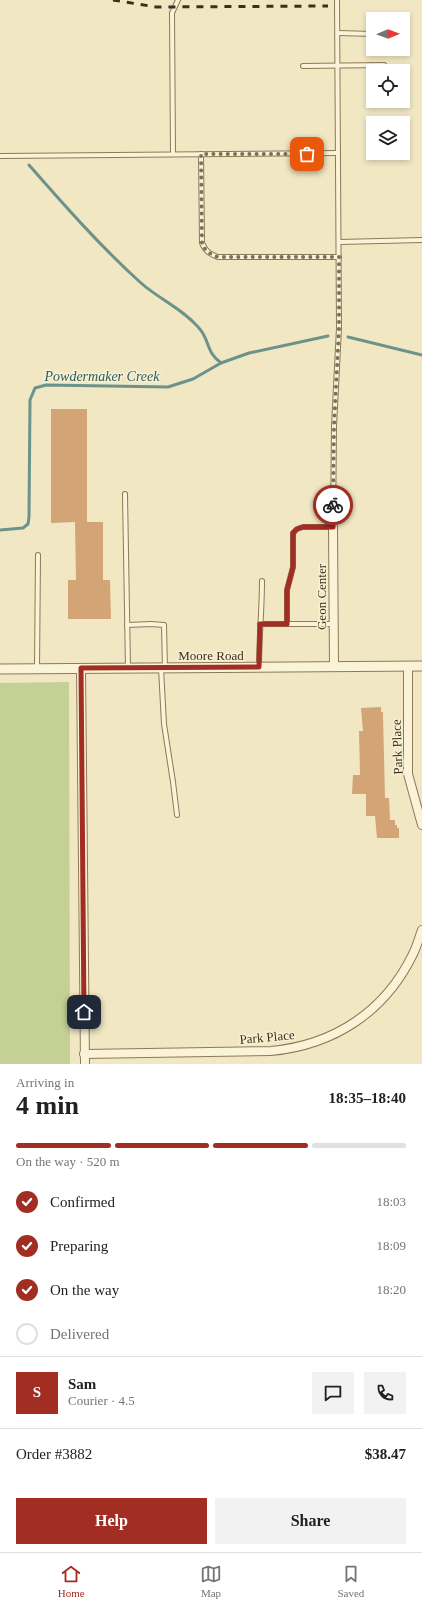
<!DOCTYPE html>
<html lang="en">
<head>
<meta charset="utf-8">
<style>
	body { margin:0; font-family:Georgia,serif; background:#f2f2f2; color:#202124; height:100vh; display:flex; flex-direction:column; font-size:15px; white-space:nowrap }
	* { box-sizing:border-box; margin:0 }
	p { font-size:13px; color:#757577 }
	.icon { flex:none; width:22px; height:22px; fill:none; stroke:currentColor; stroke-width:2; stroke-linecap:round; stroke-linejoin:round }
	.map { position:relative; height:1064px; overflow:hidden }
	.details { display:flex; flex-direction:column; background:#fff; flex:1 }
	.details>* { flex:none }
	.needle { width:26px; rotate:89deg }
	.tools { position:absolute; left:366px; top:12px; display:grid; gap:8px }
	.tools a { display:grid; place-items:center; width:44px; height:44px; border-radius:0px; background:#fff; box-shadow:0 2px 6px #0003; font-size:20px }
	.pin { position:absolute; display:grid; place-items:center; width:34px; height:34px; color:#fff; margin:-17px; border-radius:8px; box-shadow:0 2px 6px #0006 }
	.courier { position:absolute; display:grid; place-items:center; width:40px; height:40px; margin:-20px; border:3px solid #a12d23; border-radius:50%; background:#fff; color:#222; box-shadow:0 1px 5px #0007 }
	.head em { font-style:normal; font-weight:800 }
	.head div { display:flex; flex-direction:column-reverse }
	.head { display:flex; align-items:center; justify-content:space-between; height:68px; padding:0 16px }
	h1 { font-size:26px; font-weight:800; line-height:30px }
	.bar { display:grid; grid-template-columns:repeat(4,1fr); gap:6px 4px; align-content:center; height:48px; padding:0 16px }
	.bar i { height:5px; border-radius:3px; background:#e0e0e0 }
	.bar .selected { background:#a12d23 }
	.bar p { grid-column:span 4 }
	.line { display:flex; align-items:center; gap:10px; padding:0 16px; border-top:1px solid #e0e0e0 }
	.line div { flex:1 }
	.round { display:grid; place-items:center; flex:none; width:42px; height:42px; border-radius:0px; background:#f2f2f2 }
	ol { padding:0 16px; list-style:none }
	li { display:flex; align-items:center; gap:12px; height:44px }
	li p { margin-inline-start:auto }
	li .icon { padding:4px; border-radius:50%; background:#a12d23; color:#fff; stroke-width:4 }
	li:last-child { color:#757577 }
	li i { width:22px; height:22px; border:2px solid #e0e0e0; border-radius:50% }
	.button { display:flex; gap:8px; margin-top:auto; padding:8px 16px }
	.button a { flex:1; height:46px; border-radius:0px; background:#a12d23; color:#fff; font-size:16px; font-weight:800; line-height:46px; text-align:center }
	.button a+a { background:#f2f2f2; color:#202124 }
	.tabs { display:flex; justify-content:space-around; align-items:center; height:56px; border-top:1px solid #e0e0e0; background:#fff; font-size:11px; color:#757577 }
	.tabs a { display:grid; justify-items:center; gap:2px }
	.tabs .selected { color:#a12d23 }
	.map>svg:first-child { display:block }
	.green { fill:#c5d096 }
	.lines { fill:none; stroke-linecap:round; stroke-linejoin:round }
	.stream { stroke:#6b938c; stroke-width:3 }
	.building { fill:#d2a476 }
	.service-casing { stroke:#8d7958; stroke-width:6 }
	.minor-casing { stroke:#8d7958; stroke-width:10 }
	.tertiary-casing { stroke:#8d7958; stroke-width:11 }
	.service { stroke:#fbf3d7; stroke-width:4 }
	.minor { stroke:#fbf3d7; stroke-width:8 }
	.tertiary { stroke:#fbf3d7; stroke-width:9 }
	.rail { stroke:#3c2f1d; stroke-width:3; stroke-dasharray:7 7; stroke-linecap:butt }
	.done { stroke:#7b6f57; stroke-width:4; stroke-dasharray:0 7.2 }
	.route { stroke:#a12d23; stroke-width:5 }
	.labels { text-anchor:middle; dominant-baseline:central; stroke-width:3; stroke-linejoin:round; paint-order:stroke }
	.street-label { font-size:13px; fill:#3c2f1d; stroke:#f8f0d3 }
	.water-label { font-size:14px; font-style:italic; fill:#2b5c5d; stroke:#f8f0d3 }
</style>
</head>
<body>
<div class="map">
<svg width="422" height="1064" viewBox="0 0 422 1064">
	<rect width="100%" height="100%" fill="#f1e7c3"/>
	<!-- green -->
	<polygon class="green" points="69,682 70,1064 0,1064 0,683"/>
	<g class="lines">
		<!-- stream -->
		<g class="stream">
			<path d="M29,165C65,206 101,247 141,283C159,299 183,309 199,328C210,340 205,351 221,363"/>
			<polyline points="348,337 422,355"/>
			<polyline points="0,530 23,528 28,524 29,517 30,400 35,388 46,385 168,387 193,379 221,363 249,353 328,336"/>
		</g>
	</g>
	<!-- building -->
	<g class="building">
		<polygon points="51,409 87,409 87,522 103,522 103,580 110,580 111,619 68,619 68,580 76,580 75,522 51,523"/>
		<polygon points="381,707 381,712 383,712 383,716 385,798 389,798 390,820 395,820 395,825 397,825 397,828 399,828 399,838 377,838 375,816 366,816 366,794 352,794 353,775 360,775 359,731 363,731 361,708"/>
	</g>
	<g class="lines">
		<defs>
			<g id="service">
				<polyline points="338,33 373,34"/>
				<polyline points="303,66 384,65"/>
				<polyline points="173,154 172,13 178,0"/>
				<path d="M201,154L202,243C206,252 210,254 218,257H339"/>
				<polyline points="0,156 338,153"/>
				<polyline points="339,242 422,240"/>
				<polyline points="125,494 128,668"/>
				<polyline points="260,624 287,624"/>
				<polyline points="334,624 287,624 287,590 293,567 293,533 297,529 303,527 333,527 334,426 339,328 337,0"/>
				<polyline points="127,625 151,624 164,625 165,668"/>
				<path d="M259,667C259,638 262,610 262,581"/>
				<polyline points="37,668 38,555"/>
				<polyline points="161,668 164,724 173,782 177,815"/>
			</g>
			<g id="minor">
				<polyline points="333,527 334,667"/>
				<polyline points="408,666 408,774 422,825"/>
				<polyline points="81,668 85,1064"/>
				<path d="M84,1054L271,1051C334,1045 385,1012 413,954C417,946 419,938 422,930"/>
			</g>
			<polyline id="tertiary" points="0,669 422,666"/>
		</defs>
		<!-- service casing -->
		<use href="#service" class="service-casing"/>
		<!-- minor casing -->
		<use href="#minor" class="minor-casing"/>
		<!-- tertiary casing -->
		<use href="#tertiary" class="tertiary-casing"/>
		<!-- service -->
		<use href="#service" class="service"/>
		<!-- minor -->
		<use href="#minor" class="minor"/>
		<!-- tertiary -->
		<use href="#tertiary" class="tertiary"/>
		<!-- rail -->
		<polyline class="rail" points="113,0 156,7 328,6"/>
	</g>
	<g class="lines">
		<!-- done -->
		<path class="done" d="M307,154H201L202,244C206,252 210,254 218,257H339V328L334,426L333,505"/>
		<!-- route -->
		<polyline class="route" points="84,1012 81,668 259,667 260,624 287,624 287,590 293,567 293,533 297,529 303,527 333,527 333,505"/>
	</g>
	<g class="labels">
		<!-- street labels -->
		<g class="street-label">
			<text transform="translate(321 597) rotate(-90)">Geon Center</text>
			<text x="211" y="655">Moore Road</text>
			<text transform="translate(397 747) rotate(-92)">Park Place</text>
			<text transform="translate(267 1037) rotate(-5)">Park Place</text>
		</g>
		<!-- water labels -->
		<g class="water-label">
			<text x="102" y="376">Powdermaker Creek</text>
		</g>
	</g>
</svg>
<div class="tools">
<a><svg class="needle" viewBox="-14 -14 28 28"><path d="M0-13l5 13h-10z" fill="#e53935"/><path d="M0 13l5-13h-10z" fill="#757577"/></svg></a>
<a><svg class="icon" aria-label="locate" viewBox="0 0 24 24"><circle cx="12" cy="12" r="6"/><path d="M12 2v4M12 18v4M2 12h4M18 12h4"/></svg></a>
<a><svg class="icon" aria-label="layers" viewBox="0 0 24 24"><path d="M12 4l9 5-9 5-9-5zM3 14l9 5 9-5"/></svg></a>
</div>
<div class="pin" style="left:307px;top:154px;background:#ea580c"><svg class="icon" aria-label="bag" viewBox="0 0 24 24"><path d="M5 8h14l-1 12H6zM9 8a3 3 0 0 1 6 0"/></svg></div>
<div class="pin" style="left:84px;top:1012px;background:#1f2937"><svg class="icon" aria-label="home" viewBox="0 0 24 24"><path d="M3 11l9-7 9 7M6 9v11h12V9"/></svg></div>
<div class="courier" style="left:333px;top:505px"><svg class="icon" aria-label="bike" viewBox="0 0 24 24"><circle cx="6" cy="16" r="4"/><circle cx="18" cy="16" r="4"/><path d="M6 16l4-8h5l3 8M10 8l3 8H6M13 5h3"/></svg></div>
</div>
<section class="details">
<div class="head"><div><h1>4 min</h1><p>Arriving in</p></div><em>18:35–18:40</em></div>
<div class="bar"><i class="selected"></i><i class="selected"></i><i class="selected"></i><i></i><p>On the way · 520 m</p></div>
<ol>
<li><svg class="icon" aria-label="check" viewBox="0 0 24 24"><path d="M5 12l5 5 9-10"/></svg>Confirmed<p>18:03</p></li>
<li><svg class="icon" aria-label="check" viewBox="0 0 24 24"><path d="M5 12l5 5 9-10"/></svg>Preparing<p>18:09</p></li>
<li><svg class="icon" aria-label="check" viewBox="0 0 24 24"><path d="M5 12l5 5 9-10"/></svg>On the way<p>18:20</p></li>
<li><i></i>Delivered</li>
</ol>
<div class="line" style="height:72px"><b class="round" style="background:#a12d23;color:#fff">S</b><div><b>Sam</b><p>Courier · 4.5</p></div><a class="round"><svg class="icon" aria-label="chat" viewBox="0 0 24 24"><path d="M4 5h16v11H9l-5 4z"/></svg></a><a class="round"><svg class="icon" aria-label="phone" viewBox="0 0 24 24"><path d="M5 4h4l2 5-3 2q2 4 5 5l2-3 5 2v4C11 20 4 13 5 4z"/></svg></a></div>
<div class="line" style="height:52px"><div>Order #3882</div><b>$38.47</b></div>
<div class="button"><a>Help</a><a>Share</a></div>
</section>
<nav class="tabs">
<a class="selected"><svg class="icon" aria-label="home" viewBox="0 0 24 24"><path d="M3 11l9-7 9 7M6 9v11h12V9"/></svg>Home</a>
<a><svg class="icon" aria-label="map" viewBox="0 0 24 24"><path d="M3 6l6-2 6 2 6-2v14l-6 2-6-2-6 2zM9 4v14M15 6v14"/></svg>Map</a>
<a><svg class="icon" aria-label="saved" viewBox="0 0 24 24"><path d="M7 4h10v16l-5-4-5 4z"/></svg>Saved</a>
</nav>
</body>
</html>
